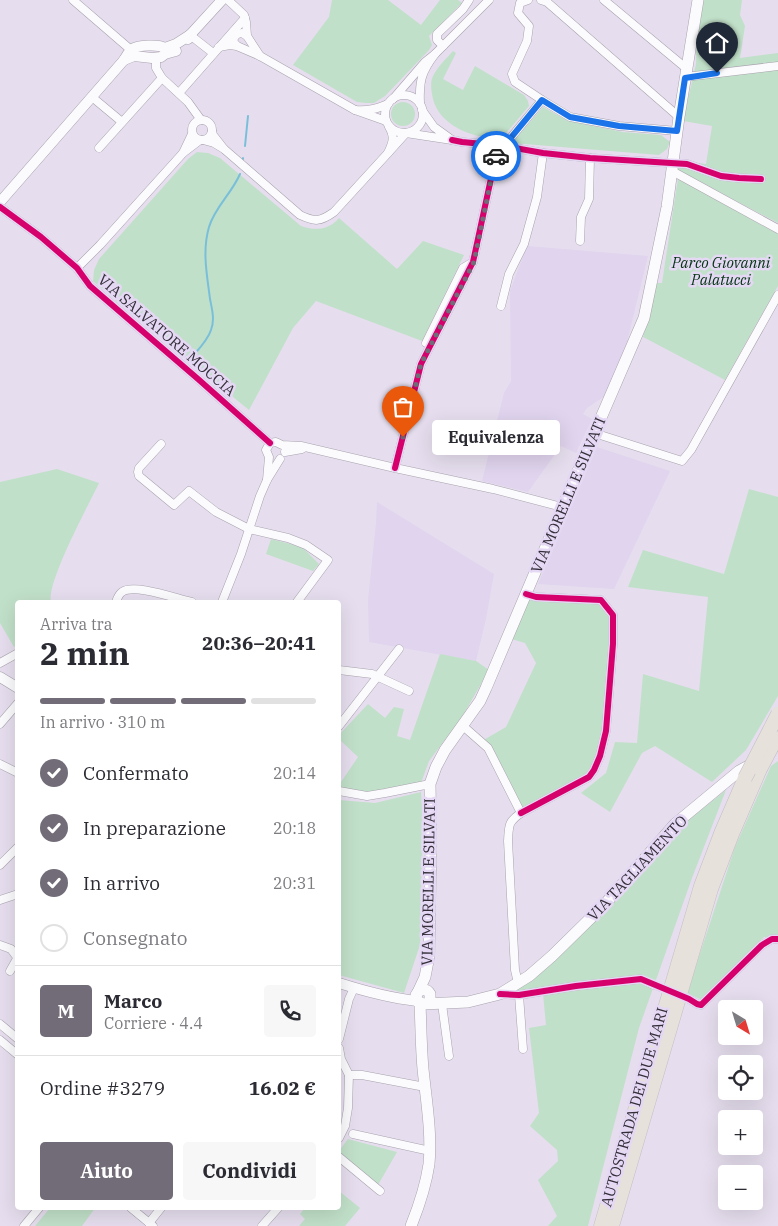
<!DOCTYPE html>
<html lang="it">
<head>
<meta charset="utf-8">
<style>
	body { margin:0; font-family:"IBM Plex Serif",serif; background:#f7f7f7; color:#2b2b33; height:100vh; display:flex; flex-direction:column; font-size:19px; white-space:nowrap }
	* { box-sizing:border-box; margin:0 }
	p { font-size:16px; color:#7c7c81 }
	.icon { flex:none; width:28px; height:28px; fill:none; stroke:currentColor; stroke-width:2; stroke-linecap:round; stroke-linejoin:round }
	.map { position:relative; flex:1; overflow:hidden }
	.sheet { position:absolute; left:15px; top:600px; width:326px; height:610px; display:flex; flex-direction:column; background:#fff; border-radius:5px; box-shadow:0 5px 20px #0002 }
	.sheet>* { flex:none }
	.needle { width:32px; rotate:142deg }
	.buttons { position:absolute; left:718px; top:1000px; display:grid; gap:10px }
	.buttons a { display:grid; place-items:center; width:45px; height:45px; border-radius:5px; background:#fff; box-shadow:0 5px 20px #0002; font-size:25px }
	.pin { position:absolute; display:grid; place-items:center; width:42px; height:42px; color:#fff; margin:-51px -21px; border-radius:50% 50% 50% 0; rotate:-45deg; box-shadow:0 0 5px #0007 }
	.pin .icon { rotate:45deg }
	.courier { position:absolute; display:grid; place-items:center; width:50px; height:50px; margin:-25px; border:4px solid #1a73e8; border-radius:50%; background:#fff; color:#222; box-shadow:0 1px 6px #0007 }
	.bubble { position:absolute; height:35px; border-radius:5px; background:#fff; box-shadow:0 5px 20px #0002; font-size:16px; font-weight:700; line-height:35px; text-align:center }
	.summary em { font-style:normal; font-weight:700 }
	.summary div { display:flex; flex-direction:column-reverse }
	.summary { display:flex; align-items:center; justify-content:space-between; height:85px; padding:0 25px }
	h1 { font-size:32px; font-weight:700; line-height:38px }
	.bar { display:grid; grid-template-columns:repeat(4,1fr); gap:8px 5px; align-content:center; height:60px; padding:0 25px }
	.bar i { height:6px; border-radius:4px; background:#e1e1e2 }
	.bar .current { background:#726c78 }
	.bar p { grid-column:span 4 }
	.line { display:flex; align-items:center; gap:12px; padding:0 25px; border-top:1px solid #e1e1e2 }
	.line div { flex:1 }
	.round { display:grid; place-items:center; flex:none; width:52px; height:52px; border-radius:5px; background:#f7f7f7 }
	ol { padding:0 25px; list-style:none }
	li { display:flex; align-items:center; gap:15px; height:55px }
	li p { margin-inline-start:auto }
	li .icon { padding:5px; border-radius:50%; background:#726c78; color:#fff; stroke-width:4 }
	li:last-child { color:#7c7c81 }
	li i { width:28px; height:28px; border:2px solid #e1e1e2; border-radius:50% }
	.primary-button { display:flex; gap:10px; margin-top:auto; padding:10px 25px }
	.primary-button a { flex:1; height:58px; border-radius:5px; background:#726c78; color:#fff; font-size:20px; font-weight:700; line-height:58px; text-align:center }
	.primary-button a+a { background:#f7f7f7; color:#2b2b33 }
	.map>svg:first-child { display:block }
	.built { fill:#e0d4ee }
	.green { fill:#c1e0c9 }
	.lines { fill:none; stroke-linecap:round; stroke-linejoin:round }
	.stream { stroke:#7abfda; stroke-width:2 }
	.minor-tunnel { stroke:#c2bbca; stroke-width:8; stroke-dasharray:8 4; stroke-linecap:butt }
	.minor-casing { stroke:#a8a2ae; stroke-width:9 }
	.tertiary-casing { stroke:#a8a2ae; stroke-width:11 }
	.secondary-casing { stroke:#a8a2ae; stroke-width:12 }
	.motorway-casing { stroke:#c2bec5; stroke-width:15 }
	.minor { stroke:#fbfafc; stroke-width:8 }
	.tertiary { stroke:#fbfafc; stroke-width:10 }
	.secondary { stroke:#fbfafc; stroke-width:11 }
	.motorway { stroke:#e6e1da; stroke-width:14 }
	.motorway-bridge-casing { stroke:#c2bec5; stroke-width:15; stroke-linecap:butt }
	.motorway-bridge { stroke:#e6e1da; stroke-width:14 }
	.cycleway-casing { stroke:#e5d8f4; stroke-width:9 }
	.cycleway { stroke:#d6006c; stroke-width:6 }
	.done { stroke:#726c78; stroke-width:5; stroke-dasharray:0 9 }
	.route { stroke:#1a73e8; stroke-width:6 }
	.labels { text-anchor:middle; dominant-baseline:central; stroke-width:5; stroke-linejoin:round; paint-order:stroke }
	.park-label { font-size:15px; font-style:italic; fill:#023410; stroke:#e5d8f4 }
	.street-label { font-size:15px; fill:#332e38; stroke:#e5d8f4 }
</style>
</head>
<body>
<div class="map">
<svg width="778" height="1226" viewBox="0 0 778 1226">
	<rect width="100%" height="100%" fill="#e6deee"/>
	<!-- built -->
	<g class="built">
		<polygon points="527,246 648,256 627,342 605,396 587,408 583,414 592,419 576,453 561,446 528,492 482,481 504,393 511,381 510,291"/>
		<polygon points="597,447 670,471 614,589 538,584"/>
		<polygon points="377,502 494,574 486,619 476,661 369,642 368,600 376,523"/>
	</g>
	<!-- green -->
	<g class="green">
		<polygon points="332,0 388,0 421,25 440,0 458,0 462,3 429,36 432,45 429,50 385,96 374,103 366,103 357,102 293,65 329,17"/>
		<polygon points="701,0 742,0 740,15 745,26 740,58 778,53 778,223 677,170 677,160 706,164 712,126 683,121 696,64 697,23"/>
		<path d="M453,51L456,53L443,79L463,90L475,66L524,95L528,101L529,106L502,138C495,138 486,138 479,136C459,132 438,119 433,99C431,91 430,82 433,76C438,66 446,59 453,51Z"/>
		<circle cx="403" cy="114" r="12"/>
		<polygon points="543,107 568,121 623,132 661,135 670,142 667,149 659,155 512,143"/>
		<path d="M197,152L208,153L220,158L301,226C315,231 329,230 339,218L397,269L423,241L464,255L422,341L316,301L293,328L249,410L119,304L93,281L94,270L99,259L188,159Z"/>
		<polygon points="678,178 778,234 778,286 725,380 643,337 657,283 662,283"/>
		<path d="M57,469L99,483C89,504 46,583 51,602H18L17,646L14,647L0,623V482Z"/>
		<polygon points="749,489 778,497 778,696 746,750 712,782 655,746 642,753 610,812 581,793 606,773 615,742 637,743 643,674 699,691 708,597 628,587 643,550 724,574"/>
		<polygon points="271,539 302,547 319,564 313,571 266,554"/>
		<polygon points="526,594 601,600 613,615 606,731 594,770 521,813 480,742 506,727 536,663 525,643 508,638"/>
		<polygon points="440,654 476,661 489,670 462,717 429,761 421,783 367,794 339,788 339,785 358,757 339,739 339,735 368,704 385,718 394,707 404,709 397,736 410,740"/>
		<polygon points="778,761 778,937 764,937 702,1000 687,993 735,847 771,766"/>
		<polygon points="726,790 692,878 639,1028 588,1226 548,1226 557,1216 538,1180 558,1161 557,1150 530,1126 539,1113 529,1028 546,1025 543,994 508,992 676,830"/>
		<polygon points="421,792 423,824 420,945 404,993 339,975 339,800 375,803"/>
		<polygon points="348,1139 397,1152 378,1185 339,1154 339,1151"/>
		<polygon points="339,1191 360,1208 345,1226 299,1226 305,1219 300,1214 305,1208 339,1208"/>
		<polygon points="50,1208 95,1208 82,1226 35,1226"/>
	</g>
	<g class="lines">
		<!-- stream -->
		<g class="stream">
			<polyline points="245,146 248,116"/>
			<polyline points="243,159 243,158"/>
			<path d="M191,358C198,350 208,340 211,330C215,320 212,309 210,299C207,275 202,251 209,227C215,207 232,193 240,174"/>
		</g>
		<!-- minor-tunnel -->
		<polyline class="minor-tunnel" points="654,985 673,993"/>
		<defs>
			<g id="minor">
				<polyline points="73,0 131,50"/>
				<polyline points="228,0 244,15 246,22 247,36 260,56"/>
				<polyline points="528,0 520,3 518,13 529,26 527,41 512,74 515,82 542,100"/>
				<polyline points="541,0 547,2 679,117"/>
				<polyline points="604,0 687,69"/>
				<polyline points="190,35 213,53"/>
				<path d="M237,46L233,41C234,36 237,33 242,33L247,36"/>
				<polyline points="443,46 437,40 437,34 463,9 469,0"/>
				<polyline points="219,47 230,45 237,46 260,56 355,110"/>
				<polyline points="435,54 489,0"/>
				<polyline points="156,57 156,68 162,78 188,102 201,120"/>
				<polyline points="685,77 778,66"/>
				<polyline points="179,93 245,18"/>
				<circle cx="404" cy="114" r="19"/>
				<polyline points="92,97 122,122"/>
				<path d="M393,99L425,62L435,54C421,72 419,82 420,104"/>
				<circle cx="202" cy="130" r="10"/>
				<path d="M386,121L355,110C368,111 376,109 388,104"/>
				<path d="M389,127C395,137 393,142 388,153L406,133L452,140L434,127L422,110"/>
				<polyline points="192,134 183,153 200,140"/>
				<polyline points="203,140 214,143 224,149 213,135 212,131"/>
				<polyline points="452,140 462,142 504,146 543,153 590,158 687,164 721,176 739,178 761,179"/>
				<polyline points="504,146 542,100 570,117 619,126 677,131"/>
				<polyline points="99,148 162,78"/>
				<path d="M224,149L300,215C315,222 320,222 334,212L388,153"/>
				<polyline points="672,171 778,229"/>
				<polyline points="0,207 41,237 77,268 90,286 198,379 270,443"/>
				<polyline points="580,241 581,217 589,199 590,158"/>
				<polyline points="77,268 100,245 183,153"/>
				<polyline points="501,306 509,274 524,244 537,197 543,153"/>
				<polyline points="426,343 463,268 473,262"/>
				<polyline points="594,433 682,461 691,450 778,295"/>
				<polyline points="161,444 139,468 138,472 139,476 174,505 189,491 216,512 249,529 288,538 306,545 328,560 297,602"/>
				<polyline points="285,452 302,449"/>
				<polyline points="395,468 421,364 473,262 498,146"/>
				<polyline points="267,480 269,457 266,450 270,443 276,442 282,445 301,446 395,468 493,489 562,507"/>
				<path d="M116,602C117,599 119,594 122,592C134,583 177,599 192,602"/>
				<polyline points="222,602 241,554 260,496 267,480 280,459"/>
				<polyline points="0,663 18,653"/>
				<polyline points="339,670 372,674 409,691"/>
				<polyline points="0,724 18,703"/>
				<polyline points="339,726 399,649"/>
				<path d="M463,726L488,748L521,813C508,822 509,825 508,841L515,970L518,983"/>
				<polyline points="0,764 18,773"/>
				<polyline points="339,791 367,796 385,793 430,784"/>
				<polyline points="521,813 589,777 594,770 600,756 606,731 613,644 613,615 601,600 536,597 526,594"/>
				<polyline points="0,865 18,847"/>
				<polyline points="0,900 18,894"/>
				<polyline points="0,945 11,949 17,957"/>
				<polyline points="10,971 18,957"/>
				<polyline points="500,994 519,995 576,986 641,979 654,985"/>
				<polyline points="519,995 523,1049"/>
				<polyline points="689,999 697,1004 701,1005 762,945 772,939 778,939"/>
				<polyline points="442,1004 449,1056"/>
				<polyline points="0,1024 18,1039"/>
				<polyline points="339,1039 349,999 354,988"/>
				<polyline points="0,1040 18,1055"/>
				<polyline points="339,1048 341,1059 349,1075 348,1108 345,1126 339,1138"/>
				<polyline points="349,1075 362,1075 425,1087"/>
				<polyline points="353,1134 430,1151"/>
				<polyline points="339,1157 380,1191"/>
				<polyline points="131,1208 153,1226"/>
				<polyline points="149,1223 161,1208"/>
				<polyline points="24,1226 39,1208"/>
				<polyline points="262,1226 278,1208"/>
			</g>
			<g id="tertiary">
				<polyline points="188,39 190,35 222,0"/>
				<polyline points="124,60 134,56 152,58 161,57 165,54 176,51"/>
				<path d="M0,202L124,60C126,56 129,52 132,49C138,45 159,44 165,48L176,44L190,35"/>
				<polyline points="0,677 18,688"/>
				<path d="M339,983C364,991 390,998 417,1001"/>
			</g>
			<g id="secondary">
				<polyline points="418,992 425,977 429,956 431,843 430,784 436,767 445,750 480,701 486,688 575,478 644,318 667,207 679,117 698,0"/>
				<path d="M427,1004L430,1000V994C428,990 425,989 420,990L416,995L417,1001L423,1004L468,1002L500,994L529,976L552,956L605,904L675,824L739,771L754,763"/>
				<path d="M411,1226C419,1206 426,1185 429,1164C432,1133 426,1099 423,1069C421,1047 421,1025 420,1004"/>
			</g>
			<g id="motorway">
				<polyline points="601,1226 701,886 722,831 745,778"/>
				<polyline points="612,1226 711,889 732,834 760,769"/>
			</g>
		</defs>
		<!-- minor casing -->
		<use href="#minor" class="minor-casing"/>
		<!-- tertiary casing -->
		<use href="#tertiary" class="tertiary-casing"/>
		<!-- secondary casing -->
		<use href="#secondary" class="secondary-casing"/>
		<!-- motorway casing -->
		<use href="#motorway" class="motorway-casing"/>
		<!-- minor -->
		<use href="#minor" class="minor"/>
		<!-- tertiary -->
		<use href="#tertiary" class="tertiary"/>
		<!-- secondary -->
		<use href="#secondary" class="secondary"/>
		<!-- motorway -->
		<use href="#motorway" class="motorway"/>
		<defs>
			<g id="motorway-bridge">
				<polyline points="760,769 776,739"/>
				<polyline points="745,778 778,714"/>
			</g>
		</defs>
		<!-- motorway-bridge casing -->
		<use href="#motorway-bridge" class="motorway-bridge-casing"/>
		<!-- motorway-bridge -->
		<use href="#motorway-bridge" class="motorway-bridge"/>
		<defs>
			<g id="cycleway">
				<polyline points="452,140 462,142 504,146 543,153 590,158 687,164 721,176 739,178 761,179"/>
				<polyline points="0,207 41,237 77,268 90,286 198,379 270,443"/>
				<polyline points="395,468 421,364 473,262 498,146"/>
				<polyline points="521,813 589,777 594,770 600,756 606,731 613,644 613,615 601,600 536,597 526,594"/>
				<polyline points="500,994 519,995 576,986 641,979 689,999 697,1004 701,1005 762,945 772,939 778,939"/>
			</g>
		</defs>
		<!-- cycleway casing -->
		<use href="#cycleway" class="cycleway-casing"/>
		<!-- cycleway -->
		<use href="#cycleway" class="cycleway"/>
	</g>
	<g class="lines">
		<!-- done -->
		<polyline class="done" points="403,437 421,364 474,262 496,156"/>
		<!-- route -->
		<polyline class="route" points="496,156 498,146 504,146 542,100 570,117 619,126 677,131 685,78 717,73"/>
	</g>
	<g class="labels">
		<!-- park labels -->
		<g class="park-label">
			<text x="721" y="262">Parco Giovanni<tspan x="721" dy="17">Palatucci</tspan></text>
		</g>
		<!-- street labels -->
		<g class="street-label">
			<text transform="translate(167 335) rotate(41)">VIA SALVATORE MOCCIA</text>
			<text transform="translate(568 495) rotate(-67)">VIA MORELLI E SILVATI</text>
			<text transform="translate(637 868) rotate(-47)">VIA TAGLIAMENTO</text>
			<text transform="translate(428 882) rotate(-89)">VIA MORELLI E SILVATI</text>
			<text transform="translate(634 1107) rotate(-74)">AUTOSTRADA DEI DUE MARI</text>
		</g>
	</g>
</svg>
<div class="buttons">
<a><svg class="needle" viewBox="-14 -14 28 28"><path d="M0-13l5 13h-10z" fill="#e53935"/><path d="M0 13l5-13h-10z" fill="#7c7c81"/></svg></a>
<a><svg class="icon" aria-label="locate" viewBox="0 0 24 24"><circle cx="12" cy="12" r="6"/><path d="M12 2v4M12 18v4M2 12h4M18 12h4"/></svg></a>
<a>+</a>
<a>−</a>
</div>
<div class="pin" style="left:403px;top:437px;background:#ea580c"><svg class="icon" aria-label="bag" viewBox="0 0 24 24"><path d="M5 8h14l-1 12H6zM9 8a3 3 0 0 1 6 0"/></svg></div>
<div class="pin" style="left:717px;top:73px;background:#1f2937"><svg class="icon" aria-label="home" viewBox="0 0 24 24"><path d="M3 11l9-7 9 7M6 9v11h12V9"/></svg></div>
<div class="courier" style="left:496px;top:156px"><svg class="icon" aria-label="car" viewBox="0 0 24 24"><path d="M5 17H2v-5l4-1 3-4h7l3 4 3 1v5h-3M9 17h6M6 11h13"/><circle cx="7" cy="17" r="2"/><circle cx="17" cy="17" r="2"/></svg></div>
<div class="bubble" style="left:432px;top:420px;width:128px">Equivalenza</div>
<section class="sheet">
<div class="summary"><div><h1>2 min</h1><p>Arriva tra</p></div><em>20:36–20:41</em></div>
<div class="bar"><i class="current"></i><i class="current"></i><i class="current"></i><i></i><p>In arrivo · 310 m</p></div>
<ol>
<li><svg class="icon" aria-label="check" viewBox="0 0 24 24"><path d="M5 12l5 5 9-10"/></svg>Confermato<p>20:14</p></li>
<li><svg class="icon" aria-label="check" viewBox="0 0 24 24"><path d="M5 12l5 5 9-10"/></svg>In preparazione<p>20:18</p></li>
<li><svg class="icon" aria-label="check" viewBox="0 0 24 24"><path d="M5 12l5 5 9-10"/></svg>In arrivo<p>20:31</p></li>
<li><i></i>Consegnato</li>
</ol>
<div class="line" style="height:90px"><b class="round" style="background:#726c78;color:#fff">M</b><div><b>Marco</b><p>Corriere · 4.4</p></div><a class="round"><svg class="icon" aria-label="phone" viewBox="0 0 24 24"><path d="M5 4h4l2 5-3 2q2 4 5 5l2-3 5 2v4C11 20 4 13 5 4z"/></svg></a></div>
<div class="line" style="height:65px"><div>Ordine #3279</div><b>16.02 €</b></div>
<div class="primary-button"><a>Aiuto</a><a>Condividi</a></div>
</section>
</div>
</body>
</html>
